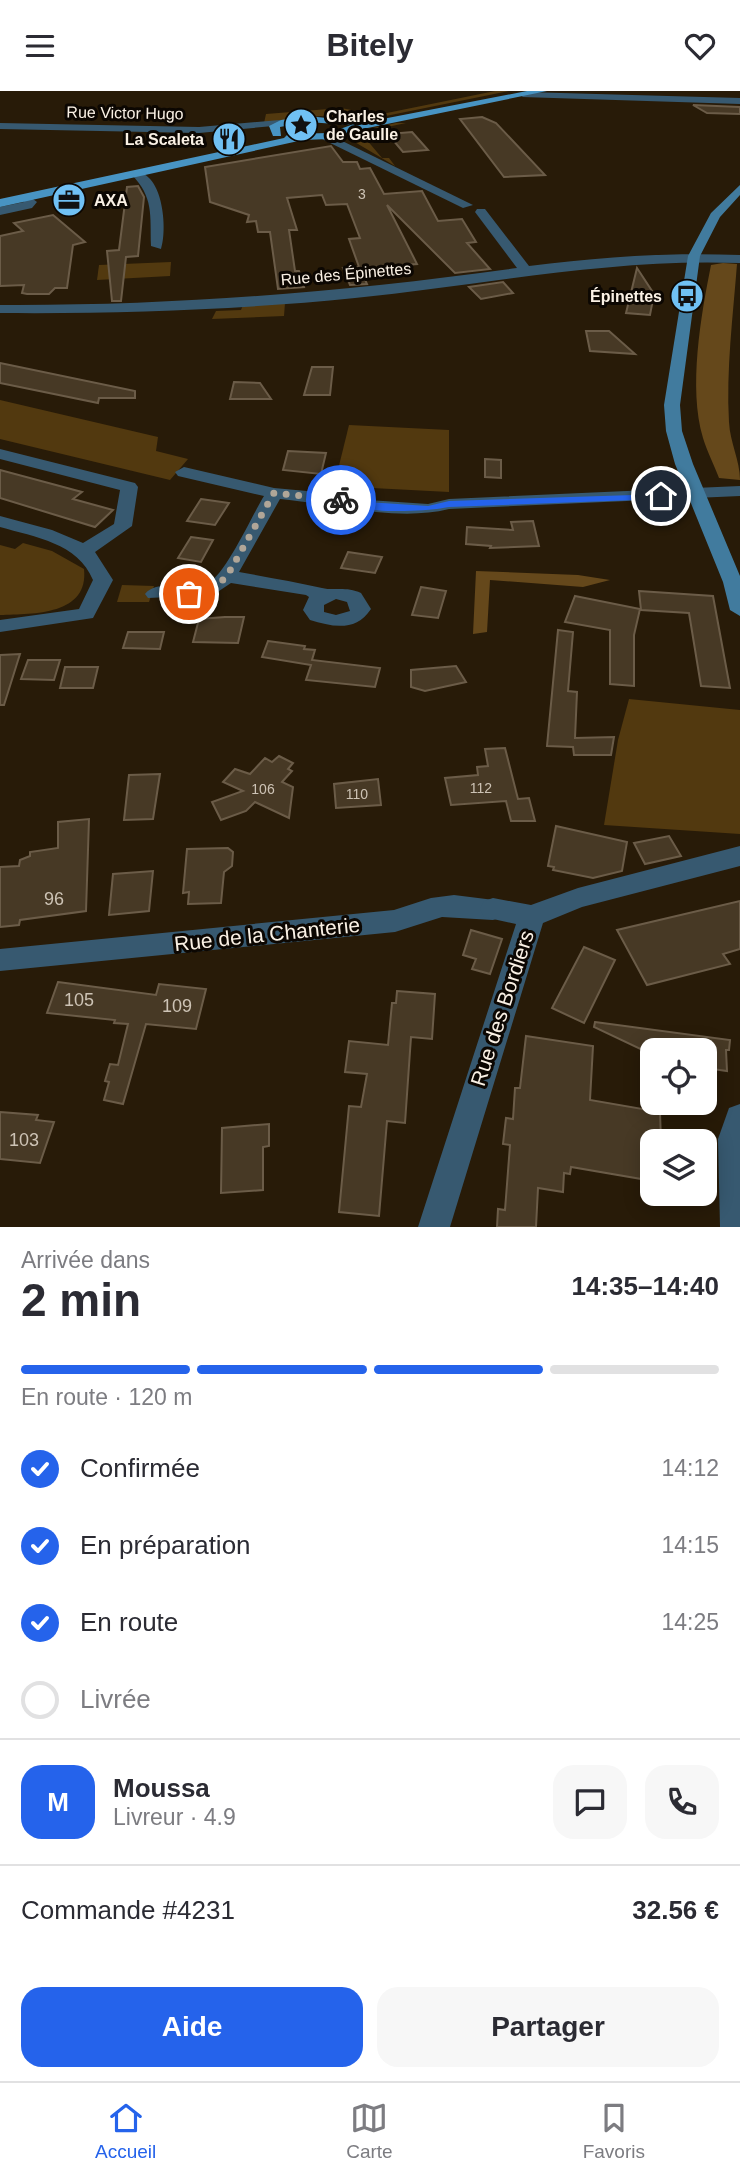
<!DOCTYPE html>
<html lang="fr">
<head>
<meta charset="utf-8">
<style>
	body { margin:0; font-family:Arial,sans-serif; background:#f7f7f7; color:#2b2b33; height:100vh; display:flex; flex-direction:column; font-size:26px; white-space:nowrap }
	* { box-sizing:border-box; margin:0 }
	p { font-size:23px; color:#7c7c81 }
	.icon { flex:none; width:38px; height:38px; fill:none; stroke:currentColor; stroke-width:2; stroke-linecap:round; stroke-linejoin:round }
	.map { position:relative; height:1136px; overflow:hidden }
	.drawer { display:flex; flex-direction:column; background:#fff; flex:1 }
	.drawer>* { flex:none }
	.fabs { position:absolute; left:640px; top:947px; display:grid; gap:14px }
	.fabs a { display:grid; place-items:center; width:77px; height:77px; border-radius:14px; background:#fff; box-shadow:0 4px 18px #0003; font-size:35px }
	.pin { position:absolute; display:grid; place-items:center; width:60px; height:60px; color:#fff; margin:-30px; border:4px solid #fff; border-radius:50%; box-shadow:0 2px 7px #0007 }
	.courier { position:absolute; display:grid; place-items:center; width:70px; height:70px; margin:-35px; border:5px solid #2563eb; border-radius:50%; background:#fff; color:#222; box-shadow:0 2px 9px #0007 }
	.headline em { font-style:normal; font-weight:600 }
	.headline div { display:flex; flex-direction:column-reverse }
	.headline { display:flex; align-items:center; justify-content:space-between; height:119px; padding:0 21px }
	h1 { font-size:46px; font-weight:600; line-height:52px }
	.bar { display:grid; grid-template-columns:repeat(4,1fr); gap:10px 7px; align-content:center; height:84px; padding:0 21px }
	.bar i { height:9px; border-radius:5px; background:#e1e1e2 }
	.bar .active { background:#2563eb }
	.bar p { grid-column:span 4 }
	.line { display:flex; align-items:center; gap:18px; padding:0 21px; border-top:2px solid #e1e1e2 }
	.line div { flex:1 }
	.round { display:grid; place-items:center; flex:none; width:74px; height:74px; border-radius:21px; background:#f7f7f7 }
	ol { padding:0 21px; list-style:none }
	li { display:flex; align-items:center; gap:21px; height:77px }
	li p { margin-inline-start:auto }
	li .icon { padding:7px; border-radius:50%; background:#2563eb; color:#fff; stroke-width:4 }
	li:last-child { color:#7c7c81 }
	li i { width:38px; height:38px; border:4px solid #e1e1e2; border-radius:50% }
	.cta { display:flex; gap:14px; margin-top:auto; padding:14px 21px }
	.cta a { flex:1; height:80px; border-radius:21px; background:#2563eb; color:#fff; font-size:28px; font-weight:600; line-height:80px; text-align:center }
	.cta a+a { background:#f7f7f7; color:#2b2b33 }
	header { display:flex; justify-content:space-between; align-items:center; height:91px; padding:0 21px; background:#fff; font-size:32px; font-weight:600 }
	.tabs { display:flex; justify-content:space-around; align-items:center; height:98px; border-top:2px solid #e1e1e2; background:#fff; font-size:19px; color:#7c7c81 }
	.tabs a { display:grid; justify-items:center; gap:4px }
	.tabs .active { color:#2563eb }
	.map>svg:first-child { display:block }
	.green { fill:#52390f }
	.forest { fill:#65481b }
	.building { fill:#473925; stroke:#6b5c48; stroke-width:2 }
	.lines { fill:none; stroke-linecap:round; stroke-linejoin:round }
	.minor { fill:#375970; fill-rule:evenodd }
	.tertiary { fill:#375970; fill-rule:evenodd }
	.secondary { fill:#417b9e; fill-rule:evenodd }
	.primary { fill:#4894c3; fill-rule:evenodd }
	.route { fill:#2563eb }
	.done { stroke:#b0a698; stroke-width:7; stroke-dasharray:0 12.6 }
	.labels { text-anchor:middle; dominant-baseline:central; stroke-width:6; stroke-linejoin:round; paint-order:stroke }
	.number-label { font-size:14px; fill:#cdc3b5 }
	.far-street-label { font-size:16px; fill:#faf1e5; stroke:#0c0702 }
	.far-poi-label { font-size:16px; font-weight:bold; fill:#faf1e5; stroke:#0c0702; text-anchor:start }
	.near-number-label { font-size:18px; fill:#cdc3b5 }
	.near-street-label { font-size:21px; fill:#faf1e5; stroke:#0c0702 }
</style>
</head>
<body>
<header><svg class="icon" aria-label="menu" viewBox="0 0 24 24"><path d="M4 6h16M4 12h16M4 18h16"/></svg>Bitely<svg class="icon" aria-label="heart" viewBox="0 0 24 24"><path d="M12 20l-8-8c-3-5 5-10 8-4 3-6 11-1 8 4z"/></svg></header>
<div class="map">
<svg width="740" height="1136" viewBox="0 0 740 1136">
	<rect width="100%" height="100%" fill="#281b08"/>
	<!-- green -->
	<g class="green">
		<polygon points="495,0 509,0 366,29 320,25 264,32 266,23 341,17 377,24"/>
		<polygon points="396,32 406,32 378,38 382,46 366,48 382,67 389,67 395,75 343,44"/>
		<polygon points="171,171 170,185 97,189 99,174"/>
		<polygon points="285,212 284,225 212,228 216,220 241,219 243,214"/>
		<polygon points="0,309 158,346 156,360 188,368 170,389 0,348"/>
		<polygon points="349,334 449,339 449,401 334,395"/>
		<path d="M23,452L52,460L84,478C89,524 34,523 0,524V454L15,458Z"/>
		<polygon points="122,494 154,495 149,511 117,511"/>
		<polygon points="629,608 740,619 740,743 604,734 618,649"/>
	</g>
	<!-- forest -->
	<g class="forest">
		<path d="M723,172L737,173C733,225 726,279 729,331C730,352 740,369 740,389L719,387C714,374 707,360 703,347C688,297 701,224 711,174Z"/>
		<polygon points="476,480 578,484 610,489 583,496 490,489 487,541 473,543"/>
	</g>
	<!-- building -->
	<g class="building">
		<polygon points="693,14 740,16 740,23 707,22"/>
		<polygon points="482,26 496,32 545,84 504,86 460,28"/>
		<polygon points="412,41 428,59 403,61 388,43"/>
		<polygon points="331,55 343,71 357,71 360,78 370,77 384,103 422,100 438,130 462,128 476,151 467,152 490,178 455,182 387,114 417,173 360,177 367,193 350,194 343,177 359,176 349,148 360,147 347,113 326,114 322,104 287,107 297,139 289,139 295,180 299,180 304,196 278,198 270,141 258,141 256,130 247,131 249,124 210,111 205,76"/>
		<polygon points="138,95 144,106 138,165 126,166 121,210 112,210 107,160 119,159 127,96"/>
		<polygon points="53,124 85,151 73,154 67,197 55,197 49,203 27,203 22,202 24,194 0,195 0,145 23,140 14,132"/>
		<polygon points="637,177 654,203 650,224 626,222"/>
		<polygon points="503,191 513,202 481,208 469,196"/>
		<polygon points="586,240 609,240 635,263 590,260"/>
		<polygon points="0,272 135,300 135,307 99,307 98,312 0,292"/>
		<polygon points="312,276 333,276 330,304 304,304"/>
		<polygon points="234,291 260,292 271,308 230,308"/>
		<polygon points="288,360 326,362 321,383 283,379"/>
		<polygon points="485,368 501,369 501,387 485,386"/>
		<polygon points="0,379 82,401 73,408 113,419 95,436 0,407"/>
		<polygon points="201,408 229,412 215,434 187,430"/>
		<polygon points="533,430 539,455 490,457 491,455 466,453 467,436 513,439 511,431"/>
		<polygon points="191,446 213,449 201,471 178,467"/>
		<polygon points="348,461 382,466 375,482 341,477"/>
		<polygon points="421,496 446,500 438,527 412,524"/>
		<polygon points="639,500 713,505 730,597 701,595 689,522 641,519"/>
		<polygon points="575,505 640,518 634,544 634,595 610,593 610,539 565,531"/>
		<polygon points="225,526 244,526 238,552 193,551 199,528"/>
		<polygon points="558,539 573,541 568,600 577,601 575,647 614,646 611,664 574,664 573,656 547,655"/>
		<polygon points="128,541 164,541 160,558 123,557"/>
		<polygon points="268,550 305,555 304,558 315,559 312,569 380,577 375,596 306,589 311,574 262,566"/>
		<polygon points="20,563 4,614 0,614 0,564"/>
		<polygon points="28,569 60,569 54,589 21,588"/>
		<polygon points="456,575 466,591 425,600 411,596 411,579"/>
		<polygon points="65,576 98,576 93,597 60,597"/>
		<polygon points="505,657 518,708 529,707 535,730 511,730 506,710 451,714 445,687 478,684 477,676 488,675 485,658"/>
		<polygon points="279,665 293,672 288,678 292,680 282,691 293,696 289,727 255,711 246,720 221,729 212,711 243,700 223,691 235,678 250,683 265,667 272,671"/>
		<polygon points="160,683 153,728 124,729 129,684"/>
		<polygon points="378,688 381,714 336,717 334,693"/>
		<polygon points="89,728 86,820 20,829 19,834 0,836 0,776 19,775 20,769 30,765 30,761 58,757 58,731"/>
		<polygon points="556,735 627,751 622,780 593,787 553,779 554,776 548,775"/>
		<polygon points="669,745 681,765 645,773 634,752"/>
		<polygon points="228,757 233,761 232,775 224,781 221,812 188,813 189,801 183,802 187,758"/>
		<polygon points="153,780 149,820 109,824 113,783"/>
		<polygon points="740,810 740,858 723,863 730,873 647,894 617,839"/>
		<polygon points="471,839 502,848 490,883 472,878 476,868 463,864"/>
		<polygon points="584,856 615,869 584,932 552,917"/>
		<polygon points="58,891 156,904 159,893 206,898 196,938 146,933 123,1013 104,1009 109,991 105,990 110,973 118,974 128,933 114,932 115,929 47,922"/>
		<polygon points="397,900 435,903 432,948 411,946 405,1032 387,1030 379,1125 339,1121 349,1015 361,1016 367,983 345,981 349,950 388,954 392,912 396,912"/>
		<polygon points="595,931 730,949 729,959 726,959 727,980 705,977 705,959 653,959 653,964 594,936"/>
		<polygon points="526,945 593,955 590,1009 660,1021 661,1050 653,1050 653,1090 571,1076 570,1083 564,1082 563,1101 538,1097 536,1136 497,1136 498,1118 505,1119 510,1054 503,1053 506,1027 513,1028 515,997 520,997"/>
		<polygon points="0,1021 38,1024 36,1029 54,1031 40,1072 0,1068"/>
		<polygon points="269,1033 269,1055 263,1056 263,1099 221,1102 222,1037"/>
	</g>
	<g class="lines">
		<!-- minor -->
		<g class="minor">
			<polygon points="525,1 740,7 740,13 522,6"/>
			<polygon points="280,29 284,34 199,42 0,38 0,32 199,36"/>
			<polygon points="320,43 328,43 473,114 463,117 320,47"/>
			<path d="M133,81C163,78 168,138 161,158L151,155C150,124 154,106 131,83Z"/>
			<polygon points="26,103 37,111 32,117 0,124 0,116 24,111 20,106"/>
			<path d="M477,118H485L529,175C599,166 669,161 740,164V172C609,167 484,194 355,207C237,219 118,223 0,222V214C174,215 345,201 517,177L475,121Z"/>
			<path d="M0,358L135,392L138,396L132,435L95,461L113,489L93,527L0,541V529L79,518L93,489C78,452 35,446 0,436V425L52,439L83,452L114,433L120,399L0,368Z"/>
			<path d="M184,376L274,397L339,403L353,408L428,413L449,408L740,395V405L449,418C397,431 333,413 280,408L239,481C267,486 295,491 322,497C334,500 346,495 361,502L371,518C356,541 333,536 310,529L303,519L309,506L306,504L231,492L213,504L148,507L145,503C157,487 191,500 208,492C226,483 252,424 264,405L178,385L175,381ZM336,508L347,511L350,520L336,524L324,521V514Z"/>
			<polygon points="454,804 502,810 506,818 502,826 493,829 442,826 395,841 0,880 0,858 394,819 431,807"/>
			<polygon points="740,1013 740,1136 720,1136 718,1048 729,1017"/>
		</g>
		<!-- tertiary -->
		<polygon class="tertiary" points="740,755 740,775 582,816 543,832 450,1136 418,1136 516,833 484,826 480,818 484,810 493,807 531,814 578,797"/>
		<!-- secondary -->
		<polygon class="secondary" points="740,94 740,104 720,126 700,165 680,314 682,340 693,373 740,485 740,525 730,519 723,491 675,373 666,340 664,314 688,165 711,122"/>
		<!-- primary -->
		<polygon class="primary" points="527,0 547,0 353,40 330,48 303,49 0,116 0,108 284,47 288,43 329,42 351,34 307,31 280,36 281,45 273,45 269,35 281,29 307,25 367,31"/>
	</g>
	<!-- route -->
	<path class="route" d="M665,403L661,408L449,416C425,421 356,424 336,409L341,406L351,410L428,415L449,410Z"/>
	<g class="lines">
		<!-- done -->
		<polyline class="done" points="189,503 213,498 227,485 274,402 341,409"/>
	</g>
	<!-- icons -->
	<defs>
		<symbol id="sight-disc" viewBox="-11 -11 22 22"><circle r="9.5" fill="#70c1f4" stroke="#0c0702"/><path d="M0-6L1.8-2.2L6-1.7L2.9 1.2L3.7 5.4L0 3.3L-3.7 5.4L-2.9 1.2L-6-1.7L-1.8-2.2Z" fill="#111"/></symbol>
		<symbol id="restaurant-disc" viewBox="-11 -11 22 22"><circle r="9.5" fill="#70c1f4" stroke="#0c0702"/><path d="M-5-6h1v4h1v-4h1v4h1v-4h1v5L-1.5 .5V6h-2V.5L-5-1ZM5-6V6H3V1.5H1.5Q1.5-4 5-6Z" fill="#111"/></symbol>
		<symbol id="office-disc" viewBox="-11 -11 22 22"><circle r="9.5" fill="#70c1f4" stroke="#0c0702"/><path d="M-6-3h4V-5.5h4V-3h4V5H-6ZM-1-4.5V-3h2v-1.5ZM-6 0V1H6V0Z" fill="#111"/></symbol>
		<symbol id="bus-disc" viewBox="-11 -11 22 22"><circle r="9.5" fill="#70c1f4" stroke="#0c0702"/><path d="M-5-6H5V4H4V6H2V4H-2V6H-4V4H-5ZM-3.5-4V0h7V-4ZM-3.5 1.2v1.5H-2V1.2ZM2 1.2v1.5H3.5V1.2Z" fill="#111"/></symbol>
	</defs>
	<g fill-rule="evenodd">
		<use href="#sight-disc" x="282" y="15" width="38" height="38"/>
		<use href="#restaurant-disc" x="210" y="29" width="38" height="38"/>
		<use href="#office-disc" x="50" y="90" width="38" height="38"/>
		<use href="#bus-disc" x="668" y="186" width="38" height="38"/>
	</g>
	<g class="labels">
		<!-- number labels -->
		<g class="number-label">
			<text x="362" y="103">3</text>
			<text x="481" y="697">112</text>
			<text x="263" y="698">106</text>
			<text x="357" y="703">110</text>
		</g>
		<!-- far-street labels -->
		<g class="far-street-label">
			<text transform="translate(125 22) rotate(1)">Rue Victor Hugo</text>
			<text transform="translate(346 183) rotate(-5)">Rue des Épinettes</text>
		</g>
		<!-- far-poi labels -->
		<g class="far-poi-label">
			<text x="326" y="25">Charles<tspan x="326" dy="18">de Gaulle</tspan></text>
			<text x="204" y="48" text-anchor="end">La Scaleta</text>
			<text x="94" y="109">AXA</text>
			<text x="662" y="205" text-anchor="end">Épinettes</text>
		</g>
		<!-- near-number labels -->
		<g class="near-number-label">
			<text x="54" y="808">96</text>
			<text x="79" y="909">105</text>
			<text x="177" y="915">109</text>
			<text x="24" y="1049">103</text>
		</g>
		<!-- near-street labels -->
		<g class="near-street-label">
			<text transform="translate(267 843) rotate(-6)">Rue de la Chanterie</text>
			<text transform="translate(502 917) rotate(-72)">Rue des Bordiers</text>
		</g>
	</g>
</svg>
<div class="fabs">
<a><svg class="icon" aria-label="locate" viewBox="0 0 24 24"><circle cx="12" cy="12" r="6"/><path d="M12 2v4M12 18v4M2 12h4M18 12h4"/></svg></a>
<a><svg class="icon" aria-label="layers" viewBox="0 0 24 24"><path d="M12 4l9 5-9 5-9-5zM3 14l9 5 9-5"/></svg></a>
</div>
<div class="pin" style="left:189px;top:503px;background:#ea580c"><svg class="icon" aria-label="bag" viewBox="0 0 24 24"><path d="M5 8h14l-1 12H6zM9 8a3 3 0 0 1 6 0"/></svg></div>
<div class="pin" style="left:661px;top:405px;background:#1f2937"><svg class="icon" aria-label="home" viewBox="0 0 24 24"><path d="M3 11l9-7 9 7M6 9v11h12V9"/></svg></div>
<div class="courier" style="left:341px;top:409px"><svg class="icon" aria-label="bike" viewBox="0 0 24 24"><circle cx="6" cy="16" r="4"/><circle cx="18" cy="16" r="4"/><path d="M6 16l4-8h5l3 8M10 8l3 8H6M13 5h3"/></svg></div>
</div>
<section class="drawer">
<div class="headline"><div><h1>2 min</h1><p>Arrivée dans</p></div><em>14:35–14:40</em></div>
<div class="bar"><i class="active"></i><i class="active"></i><i class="active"></i><i></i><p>En route · 120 m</p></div>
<ol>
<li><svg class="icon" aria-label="check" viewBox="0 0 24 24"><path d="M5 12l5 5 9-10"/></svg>Confirmée<p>14:12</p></li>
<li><svg class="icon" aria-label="check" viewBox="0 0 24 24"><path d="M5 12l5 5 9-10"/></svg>En préparation<p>14:15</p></li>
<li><svg class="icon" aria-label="check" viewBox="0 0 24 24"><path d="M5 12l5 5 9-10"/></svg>En route<p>14:25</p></li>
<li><i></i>Livrée</li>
</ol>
<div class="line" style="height:126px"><b class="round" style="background:#2563eb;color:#fff">M</b><div><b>Moussa</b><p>Livreur · 4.9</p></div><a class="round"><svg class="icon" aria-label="chat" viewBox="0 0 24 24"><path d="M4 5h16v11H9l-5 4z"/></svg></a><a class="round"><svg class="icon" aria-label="phone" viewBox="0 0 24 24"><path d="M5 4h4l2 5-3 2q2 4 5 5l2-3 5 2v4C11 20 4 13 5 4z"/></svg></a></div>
<div class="line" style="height:91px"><div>Commande #4231</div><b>32.56 €</b></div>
<div class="cta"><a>Aide</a><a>Partager</a></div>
</section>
<nav class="tabs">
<a class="active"><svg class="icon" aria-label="home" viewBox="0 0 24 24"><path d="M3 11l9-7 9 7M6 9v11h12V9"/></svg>Accueil</a>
<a><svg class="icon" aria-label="map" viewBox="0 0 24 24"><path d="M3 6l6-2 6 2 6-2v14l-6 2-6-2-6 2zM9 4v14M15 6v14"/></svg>Carte</a>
<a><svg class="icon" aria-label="saved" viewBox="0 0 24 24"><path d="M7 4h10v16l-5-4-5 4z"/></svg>Favoris</a>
</nav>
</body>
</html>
